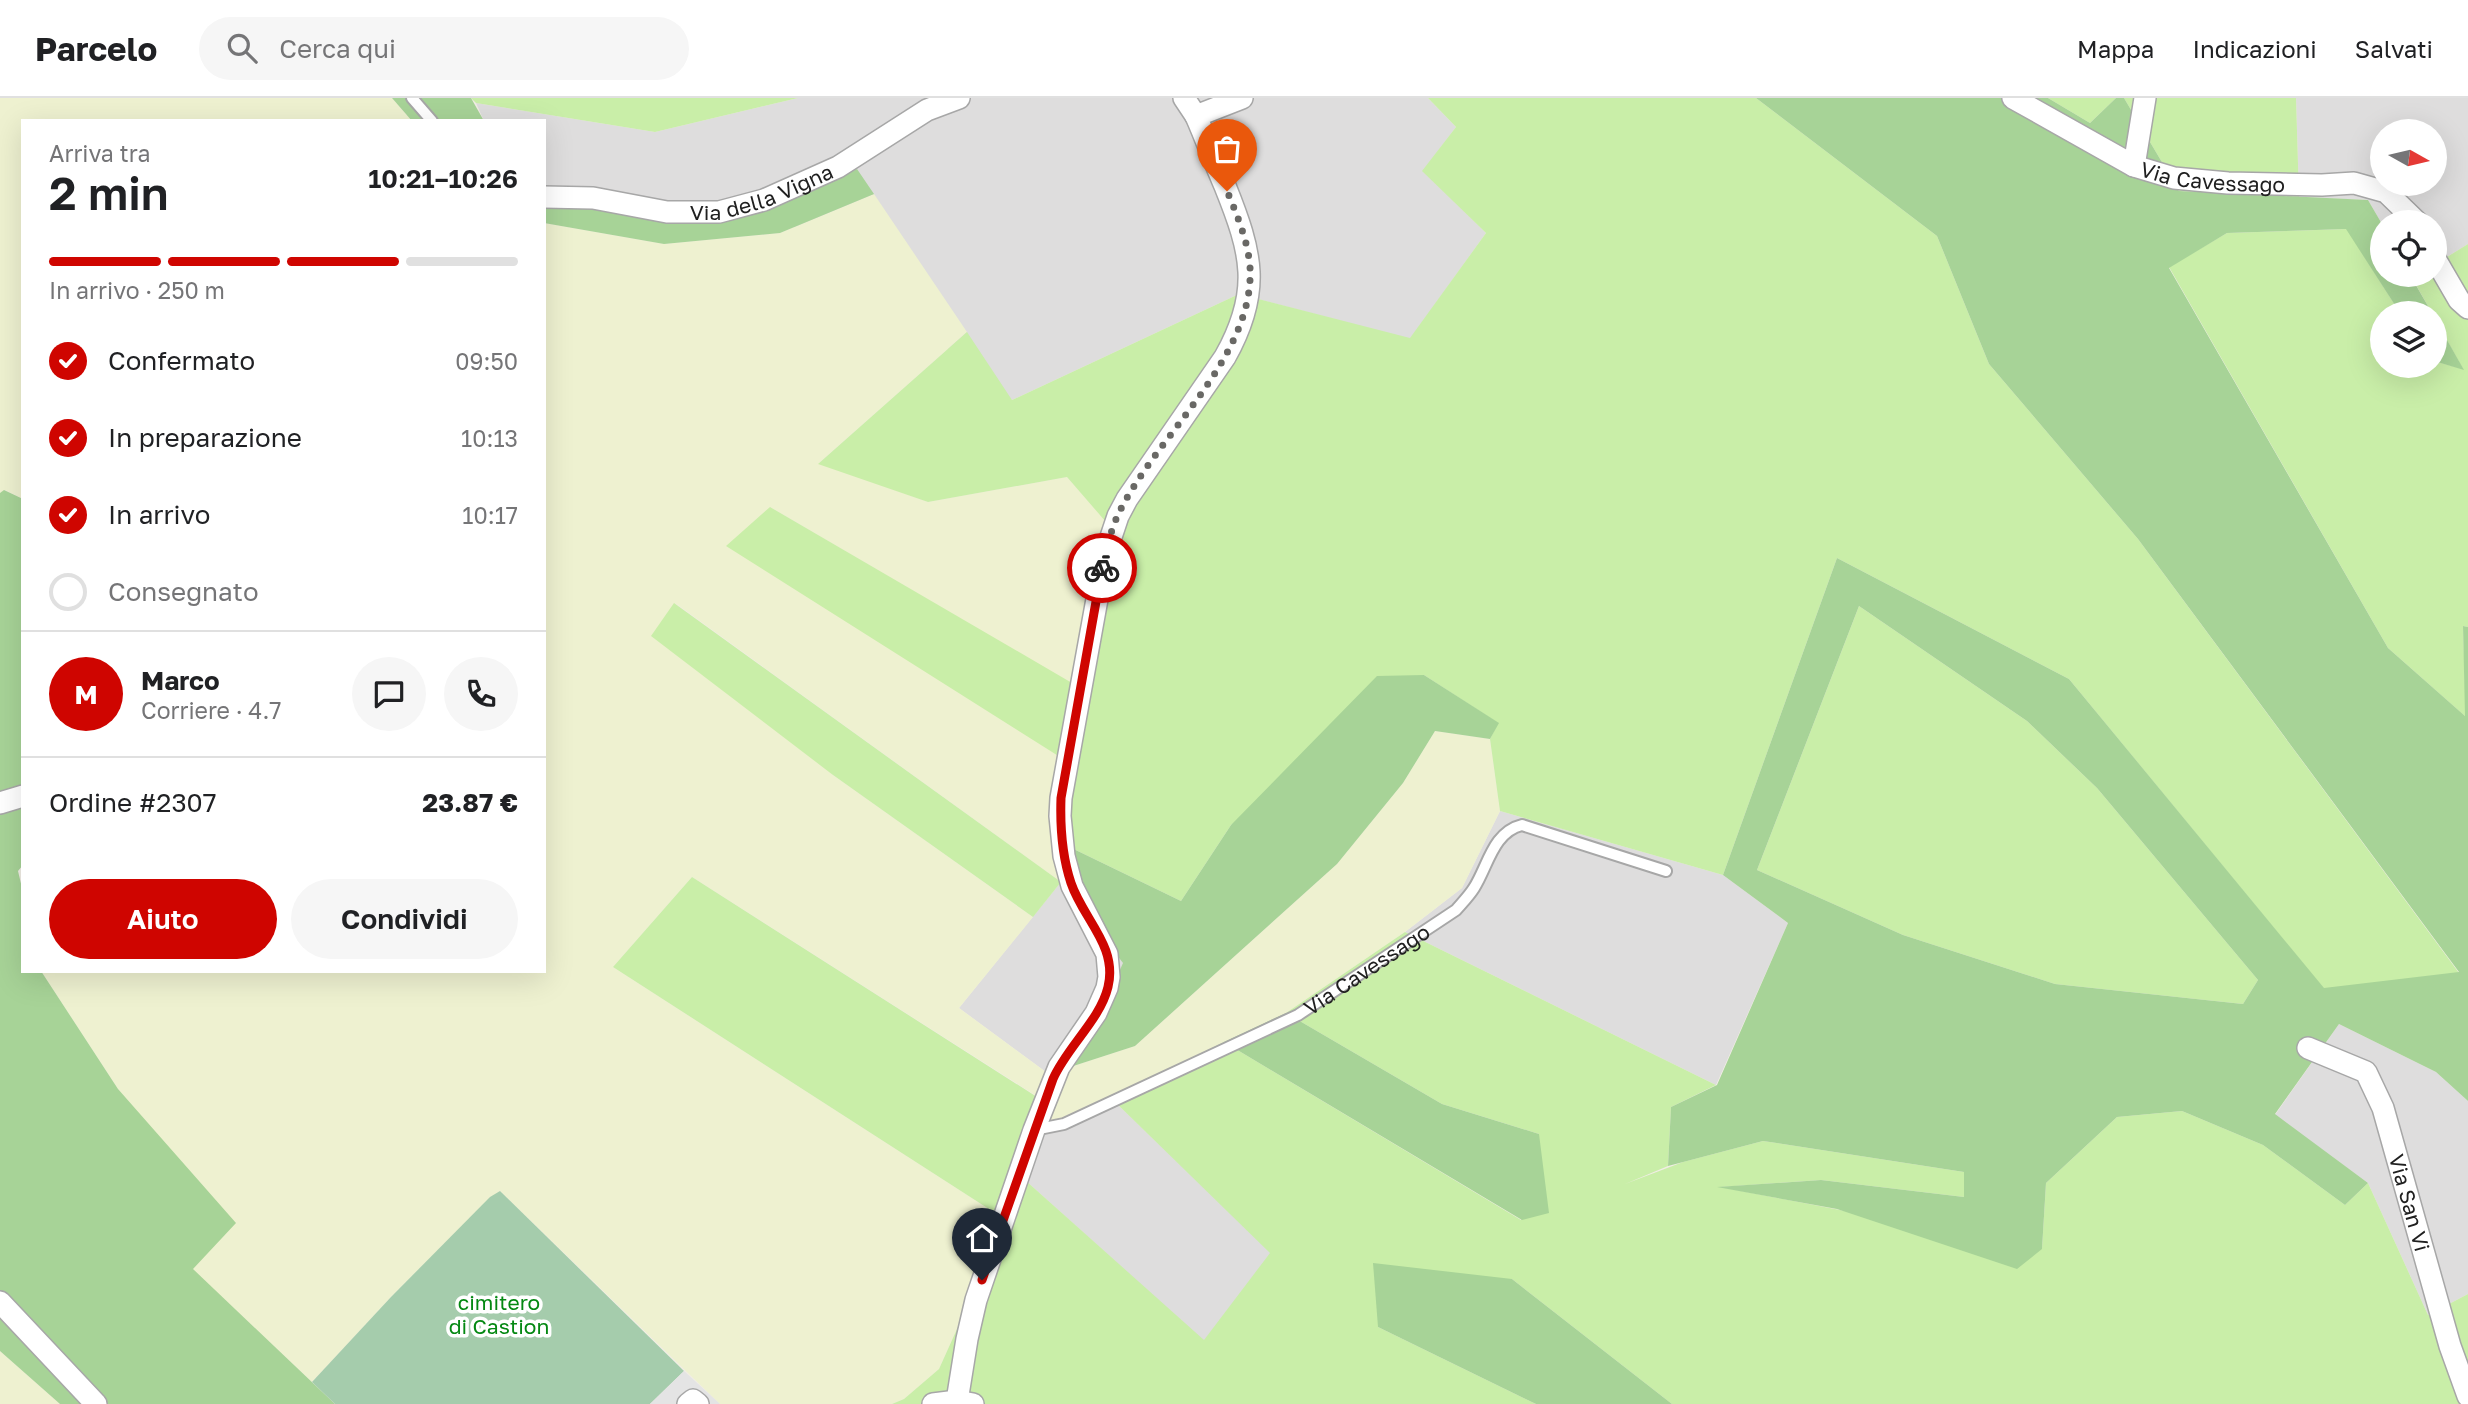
<!DOCTYPE html>
<html lang="it">
<head>
<meta charset="utf-8">
<style>
	body { margin:0; font-family:"Golos Text",sans-serif; background:#f6f6f6; color:#202124; height:100vh; display:flex; flex-direction:column; font-size:26px; white-space:nowrap }
	* { box-sizing:border-box; margin:0 }
	p { font-size:23px; color:#757577 }
	.icon { flex:none; width:38px; height:38px; fill:none; stroke:currentColor; stroke-width:2; stroke-linecap:round; stroke-linejoin:round }
	.map { position:relative; flex:1; overflow:hidden }
	.side { position:absolute; left:21px; top:21px; width:525px; height:854px; display:flex; flex-direction:column; background:#fff; border-radius:0px; box-shadow:0 7px 28px #0002 }
	.side>* { flex:none }
	.needle { width:46px; rotate:98deg }
	.controls { position:absolute; left:2370px; top:21px; display:grid; gap:14px }
	.controls a { display:grid; place-items:center; width:77px; height:77px; border-radius:50%; background:#fff; box-shadow:0 7px 28px #0002; font-size:35px }
	.pin { position:absolute; display:grid; place-items:center; width:60px; height:60px; color:#fff; margin:-72px -30px; border-radius:50% 50% 50% 0; rotate:-45deg; box-shadow:0 0 7px #0007 }
	.pin .icon { rotate:45deg }
	.courier { position:absolute; display:grid; place-items:center; width:70px; height:70px; margin:-35px; border:5px solid #cf0500; border-radius:50%; background:#fff; color:#222; box-shadow:0 2px 9px #0007 }
	.headline em { font-style:normal; font-weight:600 }
	.headline div { display:flex; flex-direction:column-reverse }
	.headline { display:flex; align-items:center; justify-content:space-between; height:119px; padding:0 28px }
	h1 { font-size:46px; font-weight:600; line-height:52px }
	.bar { display:grid; grid-template-columns:repeat(4,1fr); gap:10px 7px; align-content:center; height:84px; padding:0 28px }
	.bar i { height:9px; border-radius:5px; background:#e0e0e0 }
	.bar .active { background:#cf0500 }
	.bar p { grid-column:span 4 }
	.line { display:flex; align-items:center; gap:18px; padding:0 28px; border-top:2px solid #e0e0e0 }
	.line div { flex:1 }
	.round { display:grid; place-items:center; flex:none; width:74px; height:74px; border-radius:37px; background:#f6f6f6 }
	ol { padding:0 28px; list-style:none }
	li { display:flex; align-items:center; gap:21px; height:77px }
	li p { margin-inline-start:auto }
	li .icon { padding:7px; border-radius:50%; background:#cf0500; color:#fff; stroke-width:4 }
	li:last-child { color:#757577 }
	li i { width:38px; height:38px; border:4px solid #e0e0e0; border-radius:50% }
	.action { display:flex; gap:14px; margin-top:auto; padding:14px 28px }
	.action a { flex:1; height:80px; border-radius:42px; background:#cf0500; color:#fff; font-size:28px; font-weight:600; line-height:80px; text-align:center }
	.action a+a { background:#f6f6f6; color:#202124 }
	header { display:flex; align-items:center; gap:42px; box-sizing:border-box; height:98px; padding:0 35px; background:#fff; border-bottom:2px solid #e0e0e0 }
	header strong { font-size:33px }
	nav { display:flex; gap:38px; margin-inline-start:auto; font-size:24px }
	.search { width:490px; height:63px; background:#f6f6f6; display:flex; align-items:center; gap:18px; box-sizing:border-box; padding:0 24px; border-radius:38px; color:#757577; font-size:26px }
	.map>svg:first-child { display:block }
	.residential { fill:#dedddd; fill-rule:evenodd }
	.farmland { fill:#eef1d0 }
	.grass { fill:#c9eea8 }
	.forest { fill:#a7d397; fill-rule:evenodd }
	.cemetery { fill:#a5ccac }
	.parking { fill:#e4e4e4 }
	.lines { fill:none; stroke-linecap:round; stroke-linejoin:round }
	.service-casing { stroke:#a7a7a7; stroke-width:14 }
	.minor-casing { stroke:#a7a7a7; stroke-width:24 }
	.service { stroke:#fff; stroke-width:10 }
	.minor { stroke:#fff; stroke-width:21 }
	.done { stroke:#696865; stroke-width:7; stroke-dasharray:0 12.6 }
	.route { stroke:#cf0500; stroke-width:9 }
	.labels { text-anchor:middle; dominant-baseline:central; stroke-width:7; stroke-linejoin:round; paint-order:stroke }
	.street-label { font-size:21px; fill:#202020; stroke:#fff }
	.park-label { font-size:21px; fill:#048812; stroke:#fff }
</style>
</head>
<body>
<header>
<strong>Parcelo</strong>
<div class="search"><svg class="icon" aria-label="search" viewBox="0 0 24 24"><circle cx="10" cy="10" r="6"/><path d="M15 15l6 6"/></svg>Cerca qui</div>
<nav><a>Mappa</a><a>Indicazioni</a><a>Salvati</a></nav>
</header>
<div class="map">
<svg width="2468" height="1306" viewBox="0 0 2468 1306">
	<rect width="100%" height="100%" fill="#f1ede5"/>
	<!-- residential -->
	<g class="residential">
		<polygon points="798,0 1428,0 1456,29 1423,73 1486,135 1410,241 1239,196 1012,302 770,110 544,98 544,23 484,23 476,5 655,34"/>
		<path d="M2296,0H2468V146L2434,167V124H2382V126L2368,102L2299,99ZM2382,33H2434V86H2382Z"/>
		<polygon points="1500,713 1723,777 1788,825 1716,987 1405,834 1462,790"/>
		<polygon points="1061,784 1124,865 1102,914 1050,977 959,910"/>
		<polygon points="2339,926 2436,974 2468,1003 2468,1196 2428,1217 2368,1085 2275,1017"/>
		<polygon points="1111,1000 1271,1155 1204,1243 1025,1082 1040,1037"/>
	</g>
	<!-- farmland -->
	<g class="farmland">
		<polygon points="0,0 392,0 412,23 23,23 23,401 5,392 0,395"/>
		<polygon points="874,96 967,234 819,365 928,404 1067,379 1107,424 1072,586 770,409 1060,659 1061,784 675,505 833,677 1033,819 959,910 1050,977 1038,999 692,779 613,869 1006,1122 939,1271 904,1301 892,1306 720,1306 500,1093 490,1100 391,1199 312,1284 192,1171 118,991 41,873 544,873 544,125 664,146 780,135"/>
		<polygon points="1435,633 1490,641 1500,713 1462,790 1405,834 1286,915 1040,1037 1061,972 1135,948 1337,766 1403,685"/>
		<polygon points="0,1253 60,1306 0,1306"/>
	</g>
	<!-- grass -->
	<g class="grass">
		<polygon points="471,0 798,0 655,34 476,5"/>
		<polygon points="1428,0 1756,0 1937,138 1989,266 2138,441 2459,875 2324,891 2069,581 1837,460 1723,777 1500,713 1490,641 1498,625 1424,577 1231,727 1181,803 1055,742 1060,659 726,448 770,409 1072,585 1106,424 1067,379 928,404 818,366 967,234 1012,302 1239,196 1410,240 1486,135 1422,73 1456,29"/>
		<polygon points="2048,0 2116,0 2090,25"/>
		<polygon points="2124,0 2296,0 2299,99 2179,93"/>
		<polygon points="2347,131 2400,215 2382,215 2382,268 2434,268 2434,263 2463,271 2434,219 2434,215 2432,215 2412,180 2418,177 2434,177 2434,167 2468,146 2468,529 2463,528 2466,619 2388,550 2169,169 2227,135"/>
		<polygon points="674,505 1061,784 1033,819 833,677 651,538"/>
		<polygon points="1859,508 2027,623 2097,690 2258,882 2243,906 2055,886 1903,837 1757,772"/>
		<polygon points="692,779 1037,999 1025,1082 1204,1242 1270,1155 1111,1000 1224,944 1521,1122 1539,1036 1442,1006 1286,915 1405,834 1716,987 1671,1009 1668,1068 1625,1086 1683,1064 1763,1043 1964,1074 1964,1099 1821,1082 1721,1089 2042,1151 2046,1085 2117,1019 2182,1013 2263,1047 2345,1107 2368,1085 2428,1217 2468,1196 2468,1306 1672,1306 1512,1181 1378,1229 1536,1306 892,1306 904,1301 939,1271 1006,1122 613,869"/>
	</g>
	<!-- forest -->
	<g class="forest">
		<polygon points="392,0 471,0 484,23 412,23"/>
		<path d="M1756,0H2048L2090,25L2116,0H2124L2179,93L2368,102L2382,126V177H2410L2432,215H2400L2346,131L2227,135L2169,170L2388,550L2465,618L2463,528L2468,529V1003L2436,974L2339,926L2275,1016L2368,1085L2345,1107L2263,1047L2182,1013L2117,1019L2046,1085L2042,1151L2017,1171L1837,1111L1717,1089L1821,1082L1964,1099V1074L1763,1043L1668,1068L1671,1009L1717,987L1788,825L1723,777L1837,460L2069,581L2324,890L2459,874L2138,441L1989,266L1937,138ZM1859,508L2027,623L2097,690L2258,882L2243,906L2055,886L1903,837L1757,772Z"/>
		<polygon points="857,71 874,96 780,135 664,146 544,125 544,98 770,110"/>
		<polygon points="2434,219 2464,272 2434,263"/>
		<polygon points="4,392 23,401 23,767 18,773 23,794 23,873 41,873 118,991 236,1125 193,1171 335,1306 60,1306 0,1253 0,395"/>
		<polygon points="1424,577 1499,625 1490,641 1435,633 1403,685 1337,766 1135,948 1061,972 1102,913 1123,865 1061,784 1055,742 1181,803 1231,727 1377,578"/>
		<polygon points="1286,915 1442,1006 1539,1036 1549,1115 1522,1122 1224,944"/>
		<polygon points="1373,1165 1512,1181 1672,1306 1536,1306 1378,1229"/>
	</g>
	<!-- cemetery -->
	<polygon class="cemetery" points="500,1093 684,1273 650,1306 335,1306 312,1284 391,1199 490,1099"/>
	<!-- parking -->
	<polygon class="parking" points="684,1273 720,1306 650,1306"/>
	<g class="lines">
		<defs>
			<g id="service">
				<polyline points="412,0 432,23"/>
				<path id="s1" d="M1034,1032L1064,1026L1298,917L1456,812C1462,805 1469,798 1474,790C1488,768 1493,734 1522,727L1666,773"/>
			</g>
			<g id="minor">
				<polyline points="1184,0 1196,18"/>
				<path id="s2" d="M2013,0L2134,68L2174,80L2228,85L2322,87L2354,85L2386,94L2417,124"/>
				<polyline points="2134,68 2145,0"/>
				<path id="s3" d="M544,99L593,100L667,114H719L764,102L838,69L927,12L959,0"/>
				<polyline points="2434,159 2459,202 2468,210"/>
				<polyline points="0,705 23,698"/>
				<path id="s4" d="M2308,950L2366,974L2383,1010L2450,1248L2468,1298"/>
				<polyline points="0,1204 96,1306"/>
				<path d="M957,1303L967,1241L976,1202L1034,1032L1059,969L1096,915L1107,890L1109,879L1107,856L1072,788L1064,758L1060,718L1061,700L1105,457L1118,418L1127,401L1225,259C1262,193 1252,155 1225,88C1215,65 1206,41 1196,18L1242,0"/>
				<polyline points="688,1306 693,1302 698,1306"/>
				<polyline points="933,1306 957,1303 973,1306"/>
			</g>
		</defs>
		<!-- service casing -->
		<use href="#service" class="service-casing"/>
		<!-- minor casing -->
		<use href="#minor" class="minor-casing"/>
		<!-- service -->
		<use href="#service" class="service"/>
		<!-- minor -->
		<use href="#minor" class="minor"/>
	</g>
	<g class="lines">
		<!-- done -->
		<path class="done" d="M1102,470C1106,453 1110,435 1117,419C1153,340 1255,261 1250,169C1248,143 1237,117 1227,93"/>
		<!-- route -->
		<path class="route" d="M982,1182L1053,981C1067,949 1100,922 1108,889C1118,848 1083,821 1071,785C1062,758 1060,729 1061,700L1102,470"/>
	</g>
	<g class="labels">
		<!-- street labels -->
		<g class="street-label">
			<text stroke="none"><textPath href="#s2" startOffset="219">Via Cavessago</textPath></text>
			<text stroke="none"><textPath href="#s3" startOffset="222">Via della Vigna</textPath></text>
			<text stroke="none"><textPath href="#s1" startOffset="371">Via Cavessago</textPath></text>
			<text stroke="none"><textPath href="#s4" startOffset="201">Via San Vi</textPath></text>
		</g>
		<!-- park labels -->
		<g class="park-label">
			<text x="499" y="1204">cimitero<tspan x="499" dy="24">di Castion</tspan></text>
		</g>
	</g>
</svg>
<div class="controls">
<a><svg class="needle" viewBox="-14 -14 28 28"><path d="M0-13l5 13h-10z" fill="#e53935"/><path d="M0 13l5-13h-10z" fill="#757577"/></svg></a>
<a><svg class="icon" aria-label="locate" viewBox="0 0 24 24"><circle cx="12" cy="12" r="6"/><path d="M12 2v4M12 18v4M2 12h4M18 12h4"/></svg></a>
<a><svg class="icon" aria-label="layers" viewBox="0 0 24 24"><path d="M12 4l9 5-9 5-9-5zM3 14l9 5 9-5"/></svg></a>
</div>
<div class="pin" style="left:1227px;top:93px;background:#ea580c"><svg class="icon" aria-label="bag" viewBox="0 0 24 24"><path d="M5 8h14l-1 12H6zM9 8a3 3 0 0 1 6 0"/></svg></div>
<div class="pin" style="left:982px;top:1182px;background:#1f2937"><svg class="icon" aria-label="home" viewBox="0 0 24 24"><path d="M3 11l9-7 9 7M6 9v11h12V9"/></svg></div>
<div class="courier" style="left:1102px;top:470px"><svg class="icon" aria-label="bike" viewBox="0 0 24 24"><circle cx="6" cy="16" r="4"/><circle cx="18" cy="16" r="4"/><path d="M6 16l4-8h5l3 8M10 8l3 8H6M13 5h3"/></svg></div>
<section class="side">
<div class="headline"><div><h1>2 min</h1><p>Arriva tra</p></div><em>10:21–10:26</em></div>
<div class="bar"><i class="active"></i><i class="active"></i><i class="active"></i><i></i><p>In arrivo · 250 m</p></div>
<ol>
<li><svg class="icon" aria-label="check" viewBox="0 0 24 24"><path d="M5 12l5 5 9-10"/></svg>Confermato<p>09:50</p></li>
<li><svg class="icon" aria-label="check" viewBox="0 0 24 24"><path d="M5 12l5 5 9-10"/></svg>In preparazione<p>10:13</p></li>
<li><svg class="icon" aria-label="check" viewBox="0 0 24 24"><path d="M5 12l5 5 9-10"/></svg>In arrivo<p>10:17</p></li>
<li><i></i>Consegnato</li>
</ol>
<div class="line" style="height:126px"><b class="round" style="background:#cf0500;color:#fff">M</b><div><b>Marco</b><p>Corriere · 4.7</p></div><a class="round"><svg class="icon" aria-label="chat" viewBox="0 0 24 24"><path d="M4 5h16v11H9l-5 4z"/></svg></a><a class="round"><svg class="icon" aria-label="phone" viewBox="0 0 24 24"><path d="M5 4h4l2 5-3 2q2 4 5 5l2-3 5 2v4C11 20 4 13 5 4z"/></svg></a></div>
<div class="line" style="height:91px"><div>Ordine #2307</div><b>23.87 €</b></div>
<div class="action"><a>Aiuto</a><a>Condividi</a></div>
</section>
</div>
</body>
</html>
